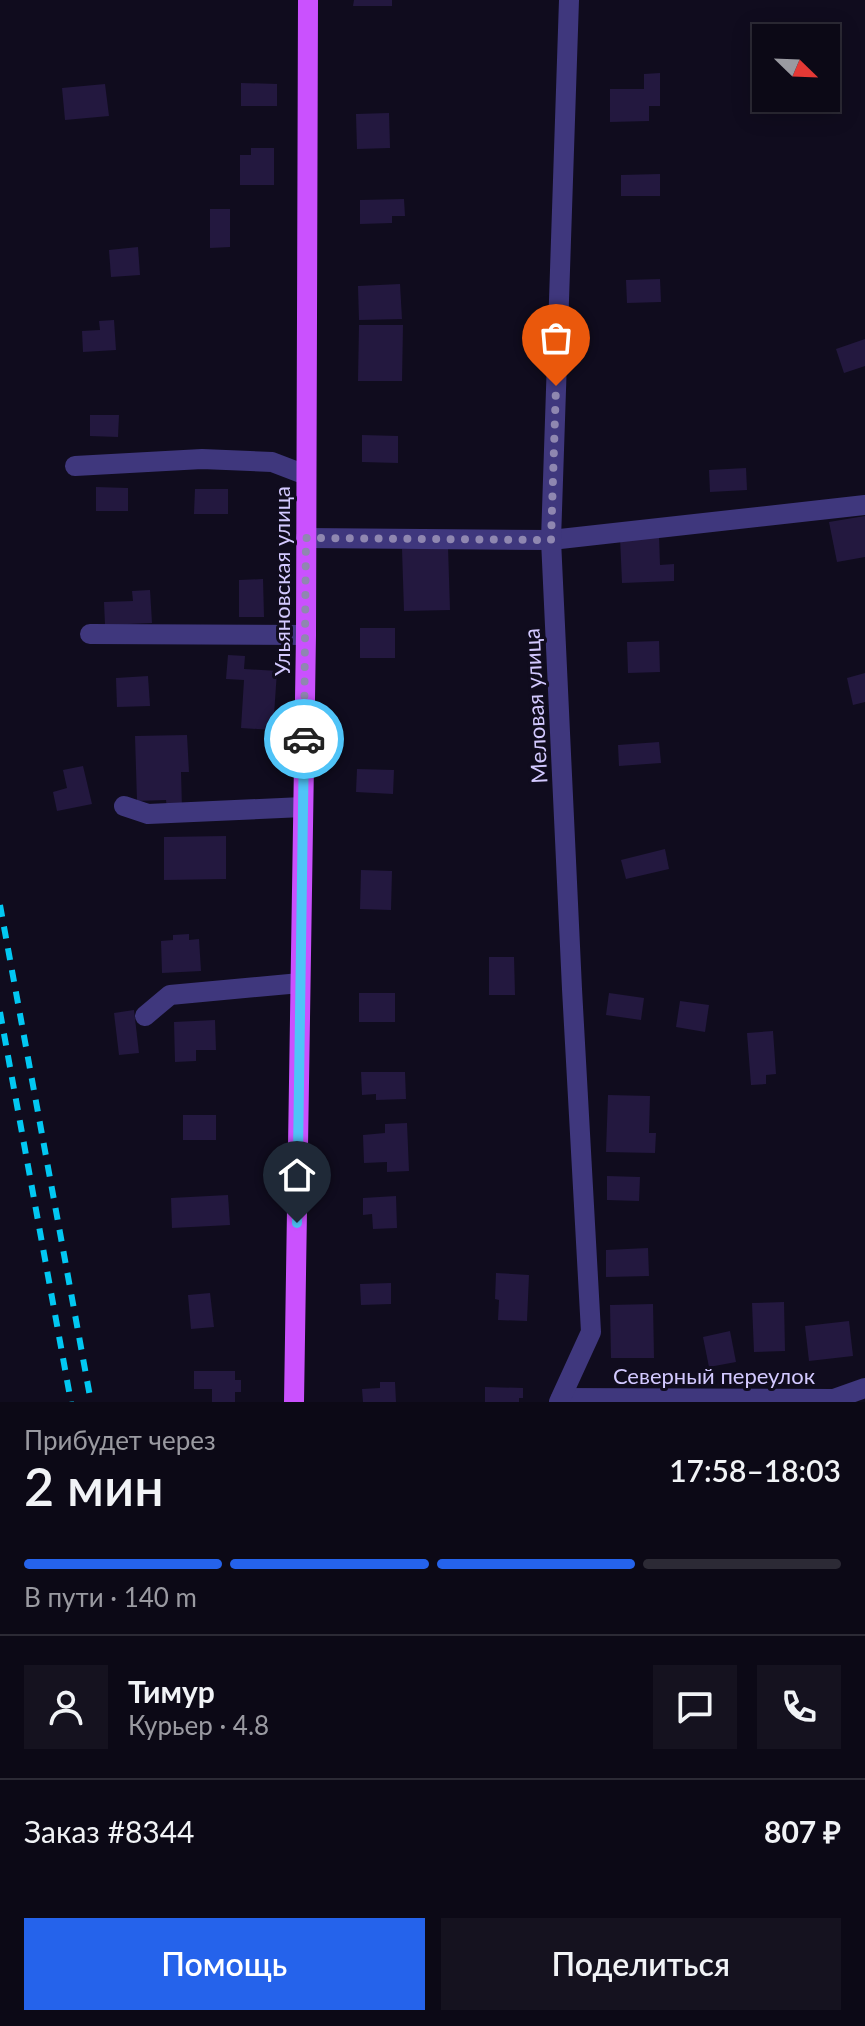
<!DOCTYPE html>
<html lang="ru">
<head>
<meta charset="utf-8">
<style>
	body { margin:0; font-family:Lato,sans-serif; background:#15121f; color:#f1f3f6; height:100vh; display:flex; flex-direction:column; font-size:30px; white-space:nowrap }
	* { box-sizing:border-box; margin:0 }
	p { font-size:26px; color:#9a9aa1 }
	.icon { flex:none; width:44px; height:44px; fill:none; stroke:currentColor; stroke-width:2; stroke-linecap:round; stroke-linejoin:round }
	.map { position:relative; height:1402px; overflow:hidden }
	.panel { display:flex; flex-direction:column; background:#0c0916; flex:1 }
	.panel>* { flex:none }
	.needle { width:52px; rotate:113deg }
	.fabs { position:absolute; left:752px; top:24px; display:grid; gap:16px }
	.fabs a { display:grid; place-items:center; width:88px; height:88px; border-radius:0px; background:#0c0916; box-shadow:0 4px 20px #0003,0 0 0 2px #2c2a35; font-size:40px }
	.pin { position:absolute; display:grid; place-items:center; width:68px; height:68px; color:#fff; margin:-82px -34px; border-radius:50% 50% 50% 0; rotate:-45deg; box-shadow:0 0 8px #0007 }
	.pin .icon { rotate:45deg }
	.courier { position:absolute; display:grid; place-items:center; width:80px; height:80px; margin:-40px; border:6px solid #4fc3f7; border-radius:50%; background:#fff; color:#222; box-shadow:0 2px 10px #0007 }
	.summary em { font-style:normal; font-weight:600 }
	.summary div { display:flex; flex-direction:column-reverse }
	.summary { display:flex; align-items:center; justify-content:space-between; height:136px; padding:0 24px }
	h1 { font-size:52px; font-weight:600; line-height:60px }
	.bar { display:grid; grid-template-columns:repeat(4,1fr); gap:12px 8px; align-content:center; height:96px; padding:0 24px }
	.bar i { height:10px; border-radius:6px; background:#2c2a35 }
	.bar .current { background:#2563eb }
	.bar p { grid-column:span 4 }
	.line { display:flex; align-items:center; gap:20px; padding:0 24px; border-top:2px solid #2c2a35 }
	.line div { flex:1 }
	.round { display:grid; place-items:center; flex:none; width:84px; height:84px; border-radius:0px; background:#15121f }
	.action { display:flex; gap:16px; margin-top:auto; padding:16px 24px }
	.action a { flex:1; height:92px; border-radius:0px; background:#2563eb; color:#fff; font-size:32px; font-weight:600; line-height:92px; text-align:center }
	.action a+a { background:#15121f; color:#f1f3f6 }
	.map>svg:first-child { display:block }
	.building { fill:#23183f }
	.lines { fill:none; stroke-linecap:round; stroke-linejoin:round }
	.minor { stroke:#3f377d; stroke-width:20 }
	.major { stroke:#ca51fe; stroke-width:20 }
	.rail { stroke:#02c8f2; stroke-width:6; stroke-dasharray:12 10; stroke-linecap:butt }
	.done { stroke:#8f87b0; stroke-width:8; stroke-dasharray:0 14.4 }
	.route { stroke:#4fc3f7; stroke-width:10 }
	.labels { text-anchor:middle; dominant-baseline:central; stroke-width:6; stroke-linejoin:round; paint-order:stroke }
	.street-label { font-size:22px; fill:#d3c9ff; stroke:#100c1e }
</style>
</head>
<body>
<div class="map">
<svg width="865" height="1402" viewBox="0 0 865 1402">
	<rect width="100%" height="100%" fill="#100c1e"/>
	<!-- building -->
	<g class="building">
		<polygon points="354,0 392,0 392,6 353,6"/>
		<polygon points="660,73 660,106 649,106 649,121 610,122 610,89 644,89 644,74"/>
		<polygon points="241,83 277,84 277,106 241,106"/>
		<polygon points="105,84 109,116 65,120 62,88"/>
		<polygon points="389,113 390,148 357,149 356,114"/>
		<polygon points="251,148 274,148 274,185 240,185 240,155 251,155"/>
		<polygon points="660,174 660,196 621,196 621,175"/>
		<polygon points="404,199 405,216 392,216 392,223 360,224 360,200"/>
		<polygon points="210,209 230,209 230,247 210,248"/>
		<polygon points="138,247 140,275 111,277 109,250"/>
		<polygon points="660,279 661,302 627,303 626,280"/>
		<polygon points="400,284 402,319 359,320 358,286"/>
		<polygon points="114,320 116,350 83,352 82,331 100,330 99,321"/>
		<polygon points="359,325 403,325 402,381 358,381"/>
		<polygon points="865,339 865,366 844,373 836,349"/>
		<polygon points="90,415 119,415 118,437 90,436"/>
		<polygon points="362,435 398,436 398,463 362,462"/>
		<polygon points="746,468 747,490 710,492 709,470"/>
		<polygon points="96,487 128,488 128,511 96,511"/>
		<polygon points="195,489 228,489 228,514 194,514"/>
		<polygon points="865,516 865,557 837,562 829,522"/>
		<polygon points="659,536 660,565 674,564 674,581 622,583 620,537"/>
		<polygon points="448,547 450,610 404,611 402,549"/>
		<polygon points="263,579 264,617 239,617 239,580"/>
		<polygon points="150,590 152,623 105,625 104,602 133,601 132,591"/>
		<rect x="360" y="628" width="35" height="30"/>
		<polygon points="659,641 660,672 628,673 627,642"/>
		<polygon points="228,655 245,656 244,669 277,671 273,730 241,728 244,680 226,679"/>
		<polygon points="865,673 865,702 853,705 847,678"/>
		<polygon points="148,676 150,706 117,707 116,678"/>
		<polygon points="187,735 189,772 181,772 182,808 167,809 166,800 137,801 135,736"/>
		<polygon points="659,742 661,763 619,766 618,745"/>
		<polygon points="83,766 92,804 57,811 53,792 67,788 63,770"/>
		<polygon points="357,769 394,770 393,794 356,792"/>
		<polygon points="226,836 226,879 164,880 164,837"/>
		<polygon points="665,849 669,869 626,879 621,860"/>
		<polygon points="361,870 392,871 391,910 360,909"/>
		<polygon points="189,934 189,940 199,939 201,971 162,973 161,941 173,940 173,935"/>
		<polygon points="489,957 514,957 515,995 489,995"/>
		<rect x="359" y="993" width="36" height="29"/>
		<polygon points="609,993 644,998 641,1020 606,1015"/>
		<polygon points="680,1001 709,1005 705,1032 676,1027"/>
		<polygon points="134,1010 139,1053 119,1055 114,1013"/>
		<polygon points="215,1020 216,1050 196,1050 196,1061 175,1062 174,1022"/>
		<polygon points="773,1031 776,1074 766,1075 766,1084 751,1085 747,1033"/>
		<polygon points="361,1072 405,1072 406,1099 376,1100 376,1094 362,1095"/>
		<polygon points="608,1095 650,1096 649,1133 656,1133 655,1153 606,1152"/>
		<rect x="183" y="1115" width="33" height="25"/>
		<polygon points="407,1123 409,1171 387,1172 387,1162 364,1163 363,1135 385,1133 385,1124"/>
		<polygon points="607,1176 640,1177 639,1201 607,1200"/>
		<polygon points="228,1195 230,1225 172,1228 171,1198"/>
		<polygon points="396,1196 397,1228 373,1229 372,1214 363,1215 363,1198"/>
		<polygon points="648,1248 649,1276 606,1277 606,1250"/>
		<polygon points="496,1273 529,1275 527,1321 498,1320 499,1300 495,1299"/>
		<polygon points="391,1283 391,1304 361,1305 360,1284"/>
		<polygon points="210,1293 214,1327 191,1329 188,1295"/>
		<polygon points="784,1302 785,1351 754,1352 752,1303"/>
		<polygon points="653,1304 654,1358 611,1358 610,1305"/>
		<polygon points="849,1321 853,1356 809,1361 805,1326"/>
		<polygon points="730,1331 736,1362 709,1367 703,1337"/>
		<polygon points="194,1371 235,1371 235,1380 241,1380 241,1392 235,1392 235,1402 212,1402 212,1389 194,1389"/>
		<polygon points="380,1382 395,1382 396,1402 363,1402 362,1389 380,1388"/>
		<polygon points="485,1387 523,1388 523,1398 519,1398 519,1402 485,1402"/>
	</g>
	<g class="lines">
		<!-- minor -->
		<g class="minor">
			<polyline points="75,466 202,459 272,462 306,475"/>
			<polyline points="306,538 551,540 865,505"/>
			<polyline points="90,634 306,635"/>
			<polyline points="124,806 148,814 303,807"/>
			<polyline points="145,1016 170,995 300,983"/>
			<polyline points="561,1398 834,1399 865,1388"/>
			<polyline points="559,1402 591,1332 572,989 551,540 569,0"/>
		</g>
		<!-- major -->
		<polyline class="major" points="294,1402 306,635 308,0"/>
		<!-- rail -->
		<g class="rail">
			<polyline points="0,905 91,1402"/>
			<polyline points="0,1012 71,1402"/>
		</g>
	</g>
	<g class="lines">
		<!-- done -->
		<polyline class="done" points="304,739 306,538 551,540 556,386"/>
		<!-- route -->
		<polyline class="route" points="297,1223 304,739"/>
	</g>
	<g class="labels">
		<!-- street labels -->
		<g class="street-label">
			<text transform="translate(281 581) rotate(-90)">Ульяновская улица</text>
			<text transform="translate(535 706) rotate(-93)">Меловая улица</text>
			<text x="714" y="1375">Северный переулок</text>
		</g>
	</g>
</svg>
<div class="fabs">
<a><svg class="needle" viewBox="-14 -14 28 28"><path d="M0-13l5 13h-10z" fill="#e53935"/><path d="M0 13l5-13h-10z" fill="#9a9aa1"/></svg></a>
</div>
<div class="pin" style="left:556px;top:386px;background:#ea580c"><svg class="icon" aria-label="bag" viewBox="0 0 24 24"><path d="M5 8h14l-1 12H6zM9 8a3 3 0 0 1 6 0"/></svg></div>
<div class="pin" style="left:297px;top:1223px;background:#1f2937"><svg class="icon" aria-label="home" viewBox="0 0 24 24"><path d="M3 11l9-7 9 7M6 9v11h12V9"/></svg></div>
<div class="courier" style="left:304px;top:739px"><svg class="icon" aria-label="car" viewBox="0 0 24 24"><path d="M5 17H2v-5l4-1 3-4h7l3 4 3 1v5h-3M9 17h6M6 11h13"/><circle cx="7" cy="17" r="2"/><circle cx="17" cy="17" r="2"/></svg></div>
</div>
<section class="panel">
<div class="summary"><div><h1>2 мин</h1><p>Прибудет через</p></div><em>17:58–18:03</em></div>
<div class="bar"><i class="current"></i><i class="current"></i><i class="current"></i><i></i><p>В пути · 140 m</p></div>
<div class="line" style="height:144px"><a class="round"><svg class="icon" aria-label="person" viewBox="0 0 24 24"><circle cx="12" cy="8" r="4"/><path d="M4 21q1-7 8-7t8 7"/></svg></a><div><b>Тимур</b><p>Курьер · 4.8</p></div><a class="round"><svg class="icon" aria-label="chat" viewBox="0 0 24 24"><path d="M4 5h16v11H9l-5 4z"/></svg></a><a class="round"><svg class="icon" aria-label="phone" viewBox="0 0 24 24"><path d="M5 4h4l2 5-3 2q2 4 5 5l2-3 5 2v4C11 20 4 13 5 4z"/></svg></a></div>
<div class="line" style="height:104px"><div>Заказ #8344</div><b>807 ₽</b></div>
<div class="action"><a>Помощь</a><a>Поделиться</a></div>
</section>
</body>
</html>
